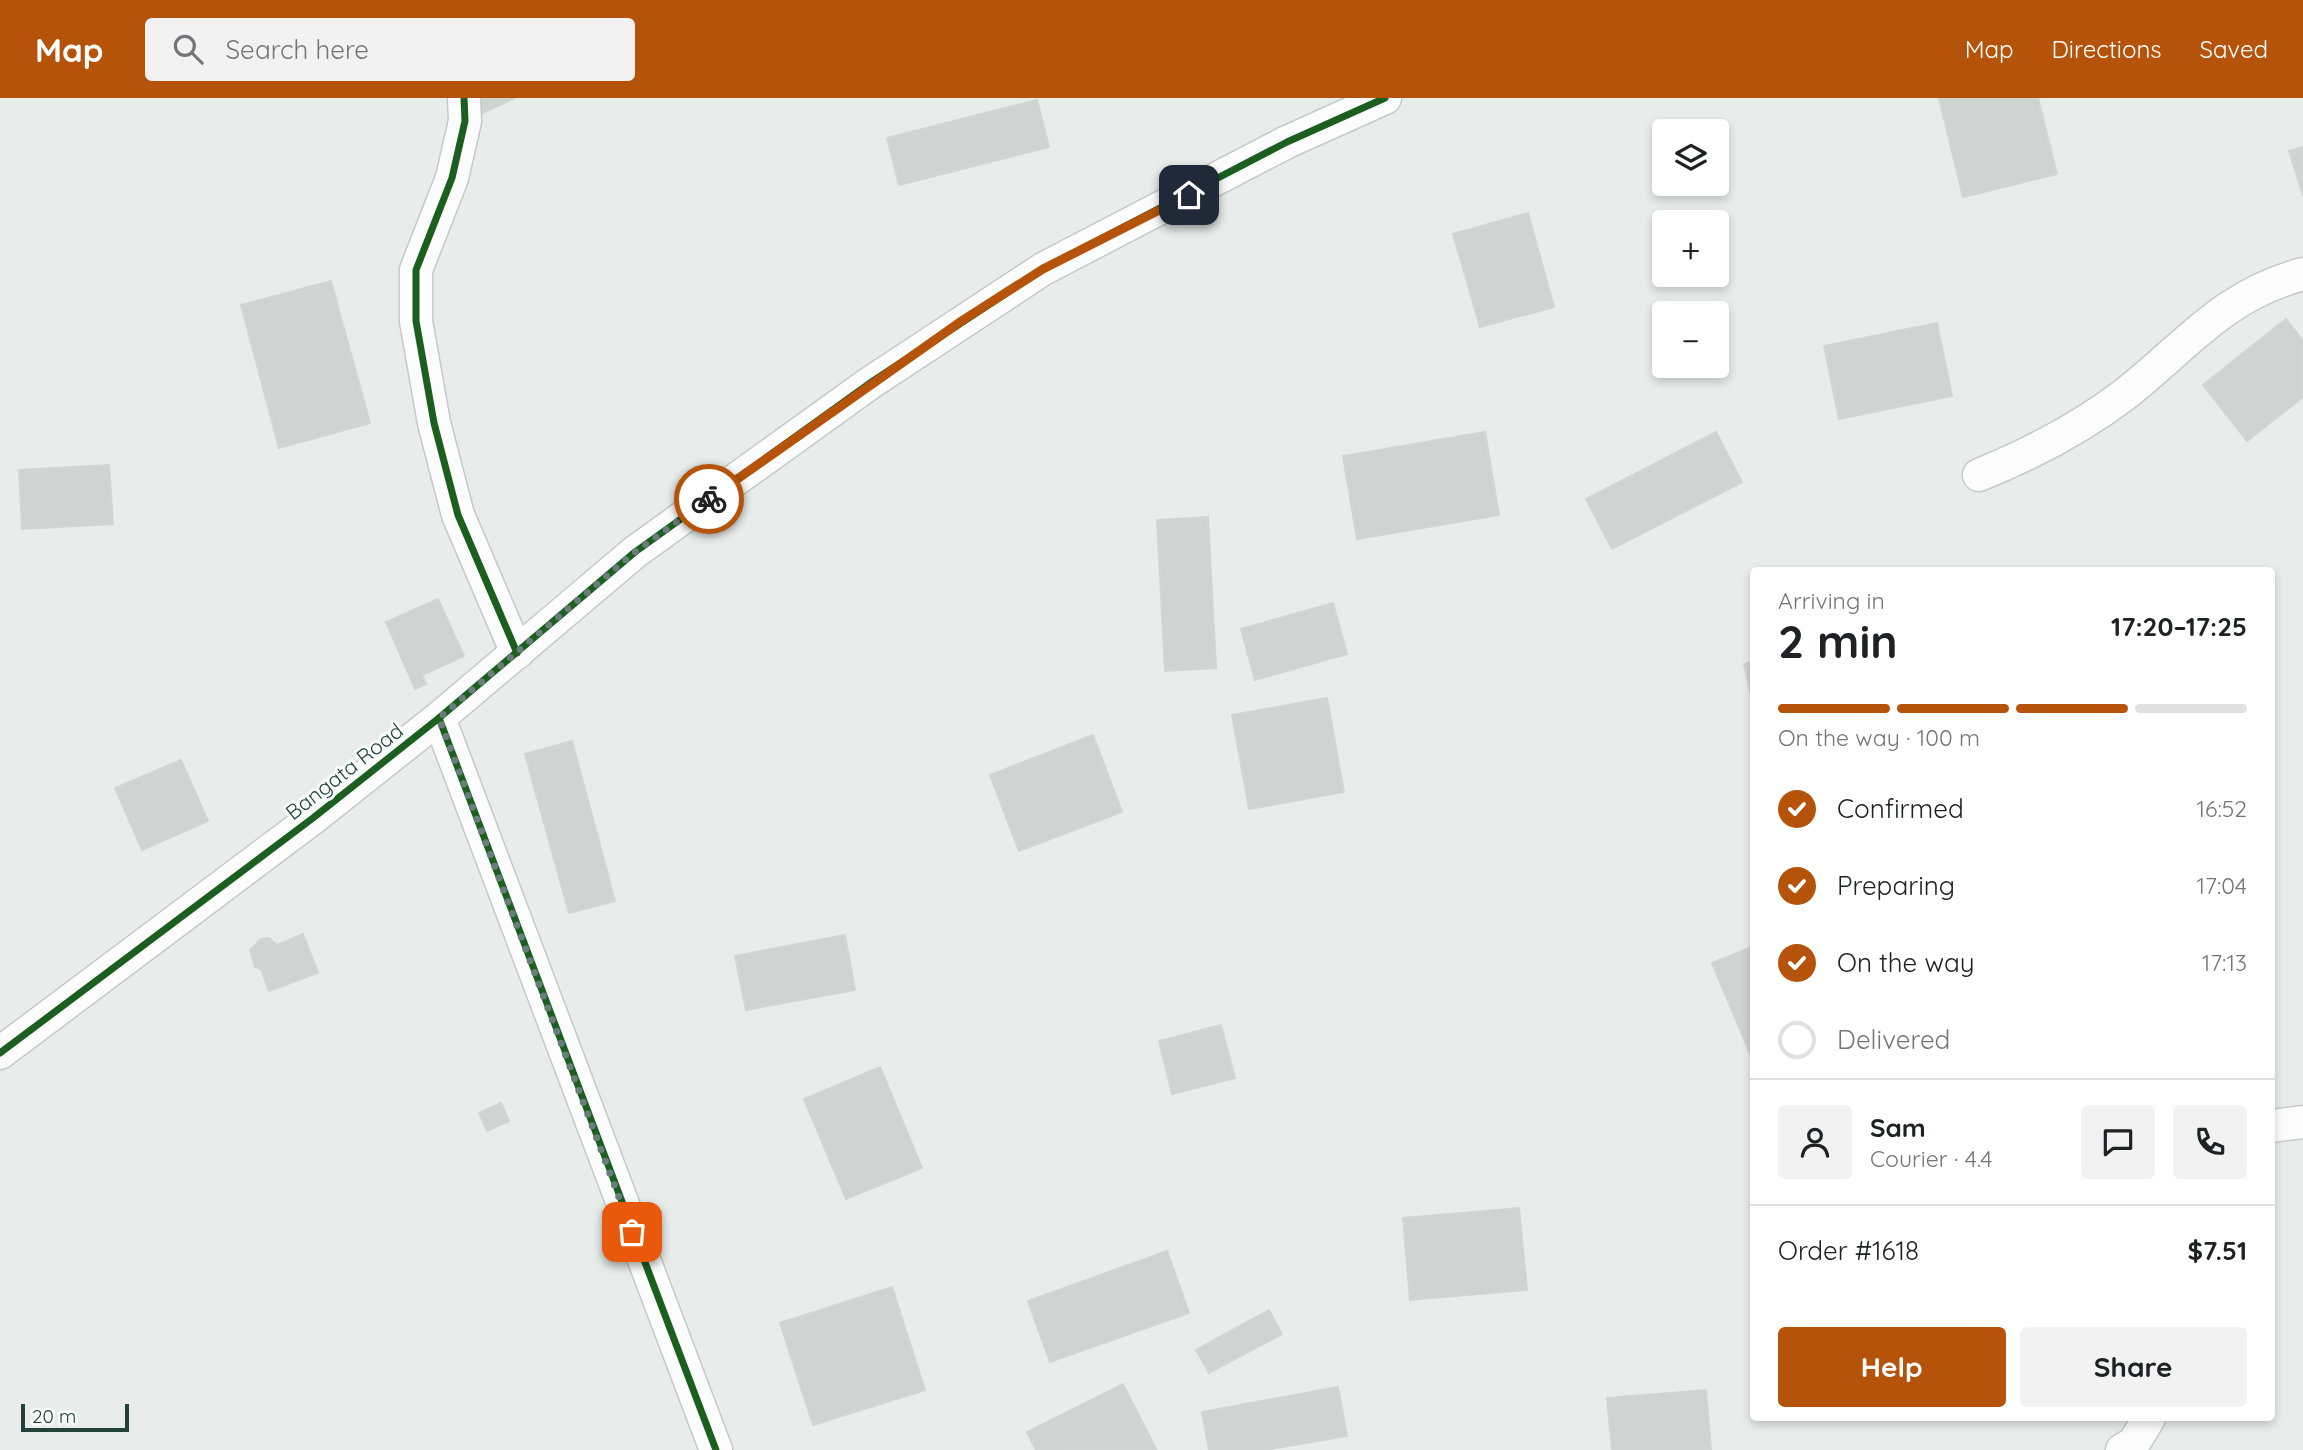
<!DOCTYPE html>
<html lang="en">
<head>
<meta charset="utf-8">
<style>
	body { margin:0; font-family:Quicksand,sans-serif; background:#f2f2f2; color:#202124; height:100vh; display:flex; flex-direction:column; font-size:26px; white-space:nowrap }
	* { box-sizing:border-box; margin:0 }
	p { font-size:23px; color:#757577 }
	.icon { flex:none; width:38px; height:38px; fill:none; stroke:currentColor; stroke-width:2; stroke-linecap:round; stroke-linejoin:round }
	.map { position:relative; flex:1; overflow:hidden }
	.sheet { position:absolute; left:1750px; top:469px; width:525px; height:854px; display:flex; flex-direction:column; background:#fff; border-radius:7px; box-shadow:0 4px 10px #0003 }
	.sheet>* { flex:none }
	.tools { position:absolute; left:1652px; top:21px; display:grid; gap:14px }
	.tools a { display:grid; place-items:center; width:77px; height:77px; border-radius:7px; background:#fff; box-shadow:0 4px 10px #0003; font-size:35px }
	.scale { position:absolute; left:21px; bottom:18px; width:108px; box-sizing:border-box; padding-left:7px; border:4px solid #24423a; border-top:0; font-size:19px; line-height:24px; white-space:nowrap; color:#24423a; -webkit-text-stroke:5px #f7fbf9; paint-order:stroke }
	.pin { position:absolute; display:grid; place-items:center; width:60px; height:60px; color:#fff; margin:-30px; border-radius:14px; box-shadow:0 4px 10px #0006 }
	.courier { position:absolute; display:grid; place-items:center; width:70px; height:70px; margin:-35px; border:5px solid #b45309; border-radius:50%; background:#fff; color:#222; box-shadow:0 2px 9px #0007 }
	.headline em { font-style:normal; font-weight:700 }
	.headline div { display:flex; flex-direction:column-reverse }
	.headline { display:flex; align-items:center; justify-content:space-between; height:119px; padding:0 28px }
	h1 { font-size:46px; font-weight:700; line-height:52px }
	.bar { display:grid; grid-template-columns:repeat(4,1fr); gap:10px 7px; align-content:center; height:84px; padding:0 28px }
	.bar i { height:9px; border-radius:5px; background:#e0e0e0 }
	.bar .current { background:#b45309 }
	.bar p { grid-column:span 4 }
	.line { display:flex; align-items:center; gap:18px; padding:0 28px; border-top:2px solid #e0e0e0 }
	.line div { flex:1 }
	.round { display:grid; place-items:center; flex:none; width:74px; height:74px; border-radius:7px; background:#f2f2f2 }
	ol { padding:0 28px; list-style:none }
	li { display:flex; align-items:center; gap:21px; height:77px }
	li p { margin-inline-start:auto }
	li .icon { padding:7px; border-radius:50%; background:#b45309; color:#fff; stroke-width:4 }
	li:last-child { color:#757577 }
	li i { width:38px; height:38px; border:4px solid #e0e0e0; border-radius:50% }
	.action { display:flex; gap:14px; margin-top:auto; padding:14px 28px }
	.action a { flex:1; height:80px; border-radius:7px; background:#b45309; color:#fff; font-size:28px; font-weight:700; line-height:80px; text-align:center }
	.action a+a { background:#f2f2f2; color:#202124 }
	header { display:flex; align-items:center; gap:42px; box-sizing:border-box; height:98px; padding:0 35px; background:#b45309; color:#fff }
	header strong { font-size:33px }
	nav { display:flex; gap:38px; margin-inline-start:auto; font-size:24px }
	.search { width:490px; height:63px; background:#f2f2f2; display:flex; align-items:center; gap:18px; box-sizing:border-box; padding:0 24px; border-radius:7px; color:#757577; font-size:26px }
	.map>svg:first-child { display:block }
	.building { fill:#cfd4d2; stroke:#d1d6d4; stroke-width:2 }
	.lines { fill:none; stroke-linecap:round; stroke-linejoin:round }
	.street-casing { stroke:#c5cac8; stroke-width:35 }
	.street { stroke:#fcfcfc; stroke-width:32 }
	.cycleway-casing { stroke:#f7fbf9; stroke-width:11 }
	.cycleway { stroke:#1b5e20; stroke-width:7 }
	.done { stroke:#697e78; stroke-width:7; stroke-dasharray:0 12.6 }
	.route { stroke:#b45309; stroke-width:9 }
	.labels { text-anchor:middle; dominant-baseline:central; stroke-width:6; stroke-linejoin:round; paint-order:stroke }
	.street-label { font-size:21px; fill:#24423a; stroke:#f7fbf9 }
</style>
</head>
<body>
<header>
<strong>Map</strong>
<div class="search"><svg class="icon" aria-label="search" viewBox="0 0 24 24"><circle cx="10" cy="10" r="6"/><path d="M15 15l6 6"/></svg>Search here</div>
<nav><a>Map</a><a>Directions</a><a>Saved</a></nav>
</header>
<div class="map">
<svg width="2303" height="1352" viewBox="0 0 2303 1352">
	<rect width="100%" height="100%" fill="#e8edeb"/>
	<!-- building -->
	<g class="building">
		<polygon points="454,0 515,0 465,23"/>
		<polygon points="1939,0 2038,0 2057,76 1963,99"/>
		<polygon points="1037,2 1049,49 899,87 887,40"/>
		<polygon points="2303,49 2303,98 2289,53"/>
		<polygon points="1528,115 1554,209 1480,229 1453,136"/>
		<polygon points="331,183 370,325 279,350 241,207"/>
		<polygon points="2286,221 2303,243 2303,299 2247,343 2203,287"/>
		<polygon points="1937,225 1952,298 1839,321 1824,248"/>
		<polygon points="1485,334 1499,417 1357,441 1343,358"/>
		<polygon points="1716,334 1742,384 1612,451 1586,401"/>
		<polygon points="109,367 113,426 22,431 19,372"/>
		<polygon points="1208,419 1216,570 1165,573 1157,422"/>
		<polygon points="438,501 464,558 422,577 426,586 415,591 386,524"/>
		<polygon points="1333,505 1347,556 1255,582 1241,531"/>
		<polygon points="1754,563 1754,600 1752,600 1744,566"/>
		<polygon points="1327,600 1344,694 1249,711 1232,617"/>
		<polygon points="1093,637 1122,714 1019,753 990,677"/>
		<polygon points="572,643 615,803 569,815 525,656"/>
		<polygon points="181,662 208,723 142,752 115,690"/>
		<polygon points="303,836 318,875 269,893 261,871 255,869 250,852 261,841 269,840 277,847"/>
		<polygon points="845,837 855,892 746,912 735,858"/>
		<polygon points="1754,848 1754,965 1712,865"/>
		<polygon points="1221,927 1235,980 1172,996 1159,943"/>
		<polygon points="880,969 922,1070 846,1101 804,1001"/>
		<polygon points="501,1005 509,1023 487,1033 479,1015"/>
		<polygon points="1519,1110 1527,1192 1410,1202 1403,1120"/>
		<polygon points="1167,1153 1189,1215 1050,1264 1028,1203"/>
		<polygon points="892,1189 925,1292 813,1327 780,1225"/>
		<polygon points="1269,1212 1282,1236 1209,1275 1196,1252"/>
		<polygon points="1123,1286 1156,1351 1036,1352 1027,1334"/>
		<polygon points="1338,1289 1347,1338 1265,1352 1209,1352 1202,1314"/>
		<polygon points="1706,1292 1711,1352 1612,1352 1607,1300"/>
	</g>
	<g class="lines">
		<defs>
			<g id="street">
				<polyline points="464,0 465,23 452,80 416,172 416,223 434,325 458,417 517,555"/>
				<path d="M1979,377C2031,356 2079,331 2124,297C2186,249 2221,198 2303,176"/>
				<polyline points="439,620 716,1352"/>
				<polyline points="0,955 313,720 439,620 635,454 870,285 1043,171 1287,44 1385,0"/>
				<polyline points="2272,1028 2303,1024"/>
				<polyline points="2122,1352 2134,1345 2149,1320"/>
			</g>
		</defs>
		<!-- street casing -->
		<use href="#street" class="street-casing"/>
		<!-- street -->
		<use href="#street" class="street"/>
		<defs>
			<g id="cycleway">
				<polyline points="464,0 465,23 452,80 416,172 416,223 434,325 458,417 517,555"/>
				<polyline points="439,620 716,1352"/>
				<polyline points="0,955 313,720 439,620 635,454 870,285 1043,171 1287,44 1385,0"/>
			</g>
		</defs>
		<!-- cycleway casing -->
		<use href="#cycleway" class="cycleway-casing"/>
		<!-- cycleway -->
		<use href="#cycleway" class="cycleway"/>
	</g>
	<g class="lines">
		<!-- done -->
		<polyline class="done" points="632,1134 439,620 635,454 709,401"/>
		<!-- route -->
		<polyline class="route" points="709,401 963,222 1043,171 1189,97"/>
	</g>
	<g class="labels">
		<!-- street labels -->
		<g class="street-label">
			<text transform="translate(344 673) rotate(-38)">Bangata Road</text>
		</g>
	</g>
</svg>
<div class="tools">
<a><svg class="icon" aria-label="layers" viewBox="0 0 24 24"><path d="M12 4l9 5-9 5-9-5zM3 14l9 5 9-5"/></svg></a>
<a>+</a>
<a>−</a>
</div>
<div class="scale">20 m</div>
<div class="pin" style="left:632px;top:1134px;background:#ea580c"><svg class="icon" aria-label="bag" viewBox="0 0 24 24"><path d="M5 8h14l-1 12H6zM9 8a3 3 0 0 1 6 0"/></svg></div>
<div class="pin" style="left:1189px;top:97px;background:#1f2937"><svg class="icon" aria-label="home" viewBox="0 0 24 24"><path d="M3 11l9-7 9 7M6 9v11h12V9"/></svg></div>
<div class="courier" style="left:709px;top:401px"><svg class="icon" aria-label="bike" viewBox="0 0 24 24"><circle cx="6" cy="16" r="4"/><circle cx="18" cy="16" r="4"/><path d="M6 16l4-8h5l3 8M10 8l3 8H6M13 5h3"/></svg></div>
<section class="sheet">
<div class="headline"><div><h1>2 min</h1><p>Arriving in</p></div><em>17:20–17:25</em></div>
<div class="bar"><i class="current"></i><i class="current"></i><i class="current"></i><i></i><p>On the way · 100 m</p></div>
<ol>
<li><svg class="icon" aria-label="check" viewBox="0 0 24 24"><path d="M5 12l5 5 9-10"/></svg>Confirmed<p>16:52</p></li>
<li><svg class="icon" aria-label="check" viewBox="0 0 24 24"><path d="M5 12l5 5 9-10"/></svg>Preparing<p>17:04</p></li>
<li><svg class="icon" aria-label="check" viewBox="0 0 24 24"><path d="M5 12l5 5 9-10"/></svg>On the way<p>17:13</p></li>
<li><i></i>Delivered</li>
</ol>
<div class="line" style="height:126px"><a class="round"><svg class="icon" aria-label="person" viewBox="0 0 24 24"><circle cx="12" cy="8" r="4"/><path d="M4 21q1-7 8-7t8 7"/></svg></a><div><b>Sam</b><p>Courier · 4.4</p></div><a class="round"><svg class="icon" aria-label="chat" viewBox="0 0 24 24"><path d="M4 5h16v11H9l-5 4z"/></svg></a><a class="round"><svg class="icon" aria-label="phone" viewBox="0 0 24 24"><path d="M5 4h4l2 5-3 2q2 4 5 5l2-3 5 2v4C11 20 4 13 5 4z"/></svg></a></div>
<div class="line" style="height:91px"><div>Order #1618</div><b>$7.51</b></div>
<div class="action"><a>Help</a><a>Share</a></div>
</section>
</div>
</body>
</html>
